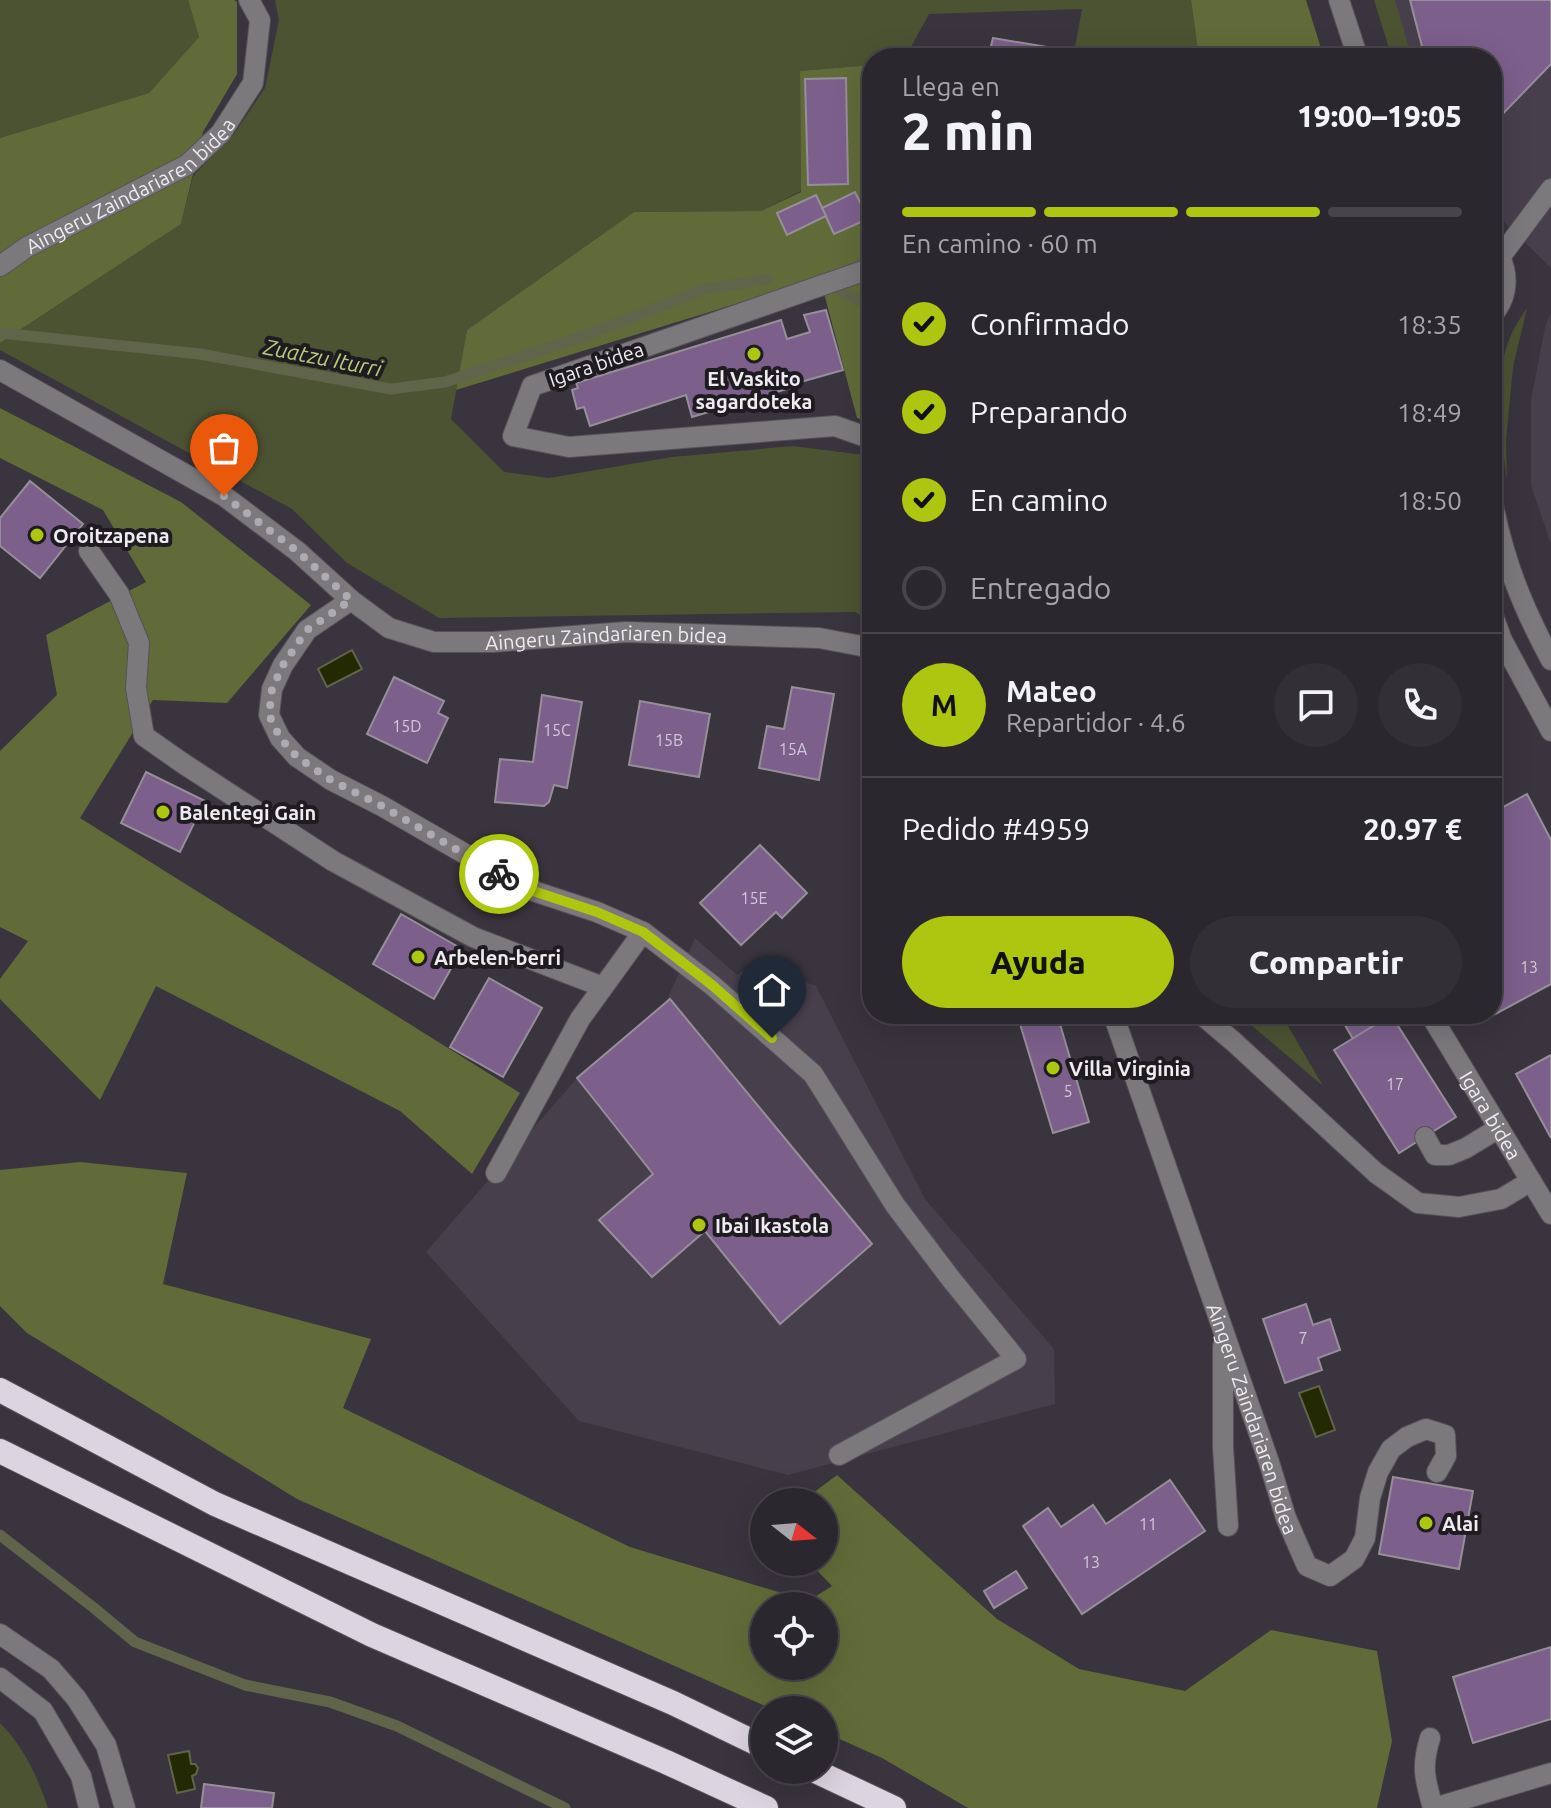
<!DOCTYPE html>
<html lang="es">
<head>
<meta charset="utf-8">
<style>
	body { margin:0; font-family:Ubuntu,sans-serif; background:#332f36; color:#f1f3f6; height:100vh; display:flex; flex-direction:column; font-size:30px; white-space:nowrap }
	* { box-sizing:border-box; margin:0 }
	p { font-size:26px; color:#a6a5aa }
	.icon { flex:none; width:44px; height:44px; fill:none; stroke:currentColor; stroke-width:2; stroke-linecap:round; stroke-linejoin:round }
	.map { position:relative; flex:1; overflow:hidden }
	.side { position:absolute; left:862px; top:48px; width:640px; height:976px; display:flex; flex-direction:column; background:#2b272e; border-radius:32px; box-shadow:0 8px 32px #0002,0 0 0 2px #47444a }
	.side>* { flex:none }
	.needle { width:52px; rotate:107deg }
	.buttons { position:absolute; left:750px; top:1488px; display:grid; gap:16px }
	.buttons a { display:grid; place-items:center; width:88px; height:88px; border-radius:50%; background:#2b272e; box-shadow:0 8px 32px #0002,0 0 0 2px #47444a; font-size:40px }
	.pin { position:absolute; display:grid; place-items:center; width:68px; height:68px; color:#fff; margin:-82px -34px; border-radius:50% 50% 50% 0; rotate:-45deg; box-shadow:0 0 8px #0007 }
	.pin .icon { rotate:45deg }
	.courier { position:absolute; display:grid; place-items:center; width:80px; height:80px; margin:-40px; border:6px solid #adc60f; border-radius:50%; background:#fff; color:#222; box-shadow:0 2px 10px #0007 }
	.head em { font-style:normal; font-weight:800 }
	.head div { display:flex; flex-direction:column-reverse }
	.head { display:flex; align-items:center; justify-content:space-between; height:136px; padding:0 40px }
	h1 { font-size:52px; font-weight:800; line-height:60px }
	.bar { display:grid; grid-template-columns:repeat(4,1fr); gap:12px 8px; align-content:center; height:96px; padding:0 40px }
	.bar i { height:10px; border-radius:6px; background:#47444a }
	.bar .on { background:#adc60f }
	.bar p { grid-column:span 4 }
	.line { display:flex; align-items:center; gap:20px; padding:0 40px; border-top:2px solid #47444a }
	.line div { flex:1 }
	.round { display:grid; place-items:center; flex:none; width:84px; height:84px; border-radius:42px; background:#332f36 }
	ol { padding:0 40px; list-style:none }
	li { display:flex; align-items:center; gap:24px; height:88px }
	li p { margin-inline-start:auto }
	li .icon { padding:8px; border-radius:50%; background:#adc60f; color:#111; stroke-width:4 }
	li:last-child { color:#a6a5aa }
	li i { width:44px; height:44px; border:4px solid #47444a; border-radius:50% }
	.button { display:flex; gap:16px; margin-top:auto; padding:16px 40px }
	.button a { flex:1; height:92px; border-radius:48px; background:#adc60f; color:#111; font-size:32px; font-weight:800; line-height:92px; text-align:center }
	.button a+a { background:#332f36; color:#f1f3f6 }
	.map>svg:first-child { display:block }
	.built { fill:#483f4d }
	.green { fill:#4c5332 }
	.forest { fill:#616b39; fill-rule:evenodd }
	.water { fill:#232a03; stroke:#60644a; stroke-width:2 }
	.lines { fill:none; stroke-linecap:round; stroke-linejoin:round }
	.stream { stroke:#60644a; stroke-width:11 }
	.building { fill:#7c5f8b; stroke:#968f9a; stroke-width:2 }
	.minor-casing { stroke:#56515a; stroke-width:22 }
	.highway-casing { stroke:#56515a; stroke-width:26 }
	.minor { stroke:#7c797d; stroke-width:20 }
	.highway { stroke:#dcd4e0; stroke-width:24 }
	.done { stroke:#afabb2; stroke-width:8; stroke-dasharray:0 14.4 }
	.route { stroke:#adc60f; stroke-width:10 }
	.poi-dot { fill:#adc60f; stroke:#1f1c21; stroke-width:3 }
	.labels { text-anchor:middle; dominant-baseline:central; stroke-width:8; stroke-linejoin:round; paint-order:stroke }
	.number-label { font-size:16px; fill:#d2c8d8 }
	.street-label { font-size:20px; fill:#efebf1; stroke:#1f1c21 }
	.poi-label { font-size:20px; font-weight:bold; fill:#efebf1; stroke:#1f1c21; text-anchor:start }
	.water-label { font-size:22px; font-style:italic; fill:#bbcb7d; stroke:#1f1c21 }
</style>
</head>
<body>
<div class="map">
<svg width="1551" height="1808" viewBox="0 0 1551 1808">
	<rect width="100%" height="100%" fill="#39343d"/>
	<!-- built -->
	<g class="built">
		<polygon points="1377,0 1551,0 1551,268 1492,210 1492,58 1394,58"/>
		<polygon points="1551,313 1551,544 1531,485 1531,400 1545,327"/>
		<polygon points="695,938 737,975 756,962 816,986 925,1199 1054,1349 1055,1404 788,1475 579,1421 426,1252 577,1078 664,1006"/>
	</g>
	<!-- green -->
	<g class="green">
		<polygon points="0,0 188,0 199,37 149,93 0,138"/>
		<polygon points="275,0 1191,0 1199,58 1073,58 1082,9 929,14 905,58 872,58 872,65 800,71 801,191 761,211 634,212 467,330 451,419 504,472 549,478 672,457 793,446 872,456 872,621 855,612 439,618 347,563 292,509 0,350 0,343 181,224 193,176 234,134 265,88 279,20"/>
		<polygon points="1374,0 1395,0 1412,58 1392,58"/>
		<path d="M1527,308L1513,367L1506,440L1507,479C1500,431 1492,381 1511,335C1515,326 1522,316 1527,308Z"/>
		<polygon points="1238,1014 1281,1014 1323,1086"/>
		<path d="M0,1723C24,1747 37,1776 48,1808H0Z"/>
	</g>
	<!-- forest -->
	<g class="forest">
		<polygon points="188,0 234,0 237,2 237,74 203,132 181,224 0,343 0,138 149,93 199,37"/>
		<polygon points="1191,0 1306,0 1324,58 1199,58"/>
		<polygon points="872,65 872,423 857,418 820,278 456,390 467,330 634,212 761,211 801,192 800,71"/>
		<polygon points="0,408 181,502 311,605 227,703 153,700 80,818 520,1093 472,1174 400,1111 156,986 100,1100 0,999 0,979 28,941 0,927 0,751 57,695 46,635 146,582 103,510 0,458"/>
		<path d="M80,1162L187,1173L163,1284L371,1339L343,1408L630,1547L808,1601L832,1586L809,1562H824V1502H801L837,1475L997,1619L1079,1669L1185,1691L1271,1630L1377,1651L1392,1741L1377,1808H968L882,1758L824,1732V1710H774L297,1499L27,1333L0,1306V1170ZM824,1606V1666H764V1606Z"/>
	</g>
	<!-- water -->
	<g class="water">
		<polygon points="352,650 362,669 327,687 318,669"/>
		<polygon points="1319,1386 1335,1430 1316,1437 1299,1393"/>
		<polygon points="189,1751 191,1764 195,1764 198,1768 196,1774 192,1776 195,1789 177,1793 168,1755"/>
	</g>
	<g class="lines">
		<!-- stream -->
		<g class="stream">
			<polyline points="842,292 872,306"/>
			<polyline points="0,333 200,354 391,389 445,382 578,338 705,289 768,279"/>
			<polyline points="0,1535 94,1608 135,1642 245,1685 330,1702 397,1726 565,1808"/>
		</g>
	</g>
	<!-- building -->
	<g class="building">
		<polygon points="1410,0 1551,0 1551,64 1492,125 1492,58 1425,58"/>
		<polygon points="993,38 1053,48 1050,58 988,58"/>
		<polygon points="846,78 848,184 808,185 805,79"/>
		<polygon points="855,192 868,219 834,234 822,208"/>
		<polygon points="816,195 826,216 787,235 777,213"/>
		<polygon points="826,310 843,370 797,383 797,386 692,417 686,395 590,426 584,407 577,409 572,390 578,388 576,383 781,320 787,339 810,332 804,315"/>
		<polygon points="30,481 83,524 40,578 0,546 0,518"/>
		<polygon points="394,677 444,701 438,713 448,718 427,763 367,734"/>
		<polygon points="792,687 834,694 819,780 759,768 767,726 784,729"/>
		<polygon points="542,695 582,702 567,788 554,785 549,802 544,806 495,802 500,759 533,762"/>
		<polygon points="640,701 710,714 699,777 629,765"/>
		<polygon points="146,772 205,801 180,852 121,823"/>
		<polygon points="1527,794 1551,840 1551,984 1488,1018 1485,1014 1492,1014 1492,813"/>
		<polygon points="760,845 807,893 782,918 776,912 741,945 700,903"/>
		<polygon points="401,914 462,949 434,999 373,964"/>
		<polygon points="489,978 542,1008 503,1077 450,1047"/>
		<polygon points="670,999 872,1244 780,1324 705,1231 652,1277 599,1220 653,1174 577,1078"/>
		<polygon points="1017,1014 1057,1014 1089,1122 1053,1133"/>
		<polygon points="1362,1014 1390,1014 1391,1015 1353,1039 1345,1025"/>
		<polygon points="1391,1015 1456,1117 1399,1153 1334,1050"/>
		<polygon points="1551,1055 1551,1138 1516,1074"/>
		<polygon points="1306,1304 1313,1325 1330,1319 1340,1350 1318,1358 1322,1370 1285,1383 1263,1319"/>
		<polygon points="1393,1477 1473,1491 1459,1569 1379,1554"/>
		<polygon points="1170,1480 1205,1531 1082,1614 1023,1526 1048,1508 1061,1527 1093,1505 1106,1524"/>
		<polygon points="1016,1571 1027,1588 994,1608 984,1591"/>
		<polygon points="1551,1647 1551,1719 1473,1743 1453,1677"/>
		<polygon points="204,1784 274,1793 272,1808 201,1808"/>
	</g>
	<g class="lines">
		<defs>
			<g id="minor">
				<polyline points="1339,0 1358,58"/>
				<path d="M1492,245C1509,266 1511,294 1492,315"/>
				<polyline points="1501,256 1551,189"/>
				<path id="s1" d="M0,266L27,247L187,165L221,133L253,83L260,20L249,0"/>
				<polyline points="872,268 532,386 513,436 569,447 835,426 872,439"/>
				<path id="s2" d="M0,370L224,496L297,551L351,600L389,628L434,642H492L626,632L819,638L872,648"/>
				<path d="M1492,500C1504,561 1522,606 1551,660"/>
				<polyline points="89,551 119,594 139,643 136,688 144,736 181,762 333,861 473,937 603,987"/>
				<polyline points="351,600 307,630 283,665 272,689 269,715 280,738 297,757 331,780 382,806 524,888 597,912 643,932 580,1019 496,1173"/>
				<polyline points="1492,613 1502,640 1551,731"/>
				<polyline points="643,932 712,985 813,1074 895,1205 951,1279 1016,1359 839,1455"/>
				<path id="s3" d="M1113,1014L1269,1462L1286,1518L1307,1566L1330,1576L1354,1559L1365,1538L1370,1498L1378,1472L1391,1449L1407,1437L1426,1429L1445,1435L1446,1456L1437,1472"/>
				<polyline points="1201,1014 1234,1042 1376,1173 1418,1203 1459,1207 1501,1199 1531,1181"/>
				<path id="s4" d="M1430,1014L1551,1214"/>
				<polyline points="1425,1137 1435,1155 1449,1155 1466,1148 1499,1128"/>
				<polyline points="1223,1346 1223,1447 1228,1526"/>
				<polyline points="0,1634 51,1669 76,1698 106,1745 125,1808"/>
				<polyline points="0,1678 43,1711 81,1776 89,1808"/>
				<path d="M1430,1738C1421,1767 1425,1779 1433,1808"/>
				<polyline points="1434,1808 1551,1773"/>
			</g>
			<g id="highway">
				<polyline points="0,1390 215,1504 673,1703 764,1747"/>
				<polyline points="0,1451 372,1635 666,1762 766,1808"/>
				<polyline points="813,1770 894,1808"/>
			</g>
		</defs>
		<!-- minor casing -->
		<use href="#minor" class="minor-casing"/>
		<!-- highway casing -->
		<use href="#highway" class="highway-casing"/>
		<!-- minor -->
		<use href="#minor" class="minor"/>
		<!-- highway -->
		<use href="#highway" class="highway"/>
	</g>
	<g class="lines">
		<!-- done -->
		<polyline class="done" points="224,496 297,551 351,600 307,630 283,665 272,689 269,715 280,738 297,757 331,780 382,806 499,874"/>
		<!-- route -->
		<polyline class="route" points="499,874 524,888 597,912 643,932 712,985 772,1038"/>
	</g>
	<!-- markers -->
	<g class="poi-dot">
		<circle cx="754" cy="354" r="8"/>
		<circle cx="37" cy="535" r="8"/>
		<circle cx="163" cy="812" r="8"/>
		<circle cx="418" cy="957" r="8"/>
		<circle cx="1053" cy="1068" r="8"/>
		<circle cx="699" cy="1225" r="8"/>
		<circle cx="1426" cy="1523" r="8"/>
	</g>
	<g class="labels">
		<!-- number labels -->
		<g class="number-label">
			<text x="407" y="726">15D</text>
			<text x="557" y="730">15C</text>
			<text x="669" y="740">15B</text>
			<text x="793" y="749">15A</text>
			<text x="754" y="898">15E</text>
			<text x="1529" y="967">13</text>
			<text x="1395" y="1084">17</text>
			<text x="1068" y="1091">5</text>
			<text x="1303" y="1338">7</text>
			<text x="1148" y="1524">11</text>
			<text x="1091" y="1562">13</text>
		</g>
		<!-- street labels -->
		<g class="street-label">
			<text stroke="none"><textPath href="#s1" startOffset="154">Aingeru Zaindariaren bidea</textPath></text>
			<text transform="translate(596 364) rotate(-19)">Igara bidea</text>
			<text stroke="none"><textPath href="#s2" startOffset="688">Aingeru Zaindariaren bidea</textPath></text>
			<text stroke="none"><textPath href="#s4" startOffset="118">Igara bidea</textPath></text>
			<text stroke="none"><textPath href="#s3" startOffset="428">Aingeru Zaindariaren bidea</textPath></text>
		</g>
		<!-- poi labels -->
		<g class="poi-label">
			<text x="754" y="378" text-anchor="middle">El Vaskito<tspan x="754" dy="23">sagardoteka</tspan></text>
			<text x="53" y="535">Oroitzapena</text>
			<text x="179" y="812">Balentegi Gain</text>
			<text x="434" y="957">Arbelen-berri</text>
			<text x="1069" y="1068">Villa Virginia</text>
			<text x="715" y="1225">Ibai Ikastola</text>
			<text x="1442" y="1523">Alai</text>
		</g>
		<!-- water labels -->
		<g class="water-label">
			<text transform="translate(323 357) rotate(11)">Zuatzu Iturri</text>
		</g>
	</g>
</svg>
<div class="buttons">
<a><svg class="needle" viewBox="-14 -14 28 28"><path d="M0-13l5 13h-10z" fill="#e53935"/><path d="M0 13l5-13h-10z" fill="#a6a5aa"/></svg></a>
<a><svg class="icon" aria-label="locate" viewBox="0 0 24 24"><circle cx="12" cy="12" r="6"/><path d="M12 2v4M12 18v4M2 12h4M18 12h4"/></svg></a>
<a><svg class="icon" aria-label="layers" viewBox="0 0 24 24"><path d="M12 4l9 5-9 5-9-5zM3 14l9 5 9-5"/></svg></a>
</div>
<div class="pin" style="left:224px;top:496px;background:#ea580c"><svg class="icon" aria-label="bag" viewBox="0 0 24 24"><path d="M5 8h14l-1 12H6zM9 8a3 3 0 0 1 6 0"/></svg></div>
<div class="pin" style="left:772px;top:1038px;background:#1f2937"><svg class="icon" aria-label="home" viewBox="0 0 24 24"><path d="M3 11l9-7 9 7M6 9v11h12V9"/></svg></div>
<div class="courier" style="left:499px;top:874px"><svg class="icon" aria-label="bike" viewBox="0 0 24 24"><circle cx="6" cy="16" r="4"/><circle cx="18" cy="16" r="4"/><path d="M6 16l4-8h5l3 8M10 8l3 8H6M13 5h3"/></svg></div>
<section class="side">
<div class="head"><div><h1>2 min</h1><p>Llega en</p></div><em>19:00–19:05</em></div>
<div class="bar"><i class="on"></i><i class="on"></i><i class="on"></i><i></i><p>En camino · 60 m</p></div>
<ol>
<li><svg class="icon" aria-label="check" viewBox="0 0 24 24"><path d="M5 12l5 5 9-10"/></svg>Confirmado<p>18:35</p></li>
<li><svg class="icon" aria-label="check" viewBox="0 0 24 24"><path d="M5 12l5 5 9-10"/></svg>Preparando<p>18:49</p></li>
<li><svg class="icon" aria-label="check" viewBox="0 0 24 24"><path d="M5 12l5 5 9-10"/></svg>En camino<p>18:50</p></li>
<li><i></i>Entregado</li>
</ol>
<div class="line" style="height:144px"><b class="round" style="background:#adc60f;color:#111">M</b><div><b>Mateo</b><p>Repartidor · 4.6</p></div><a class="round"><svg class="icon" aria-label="chat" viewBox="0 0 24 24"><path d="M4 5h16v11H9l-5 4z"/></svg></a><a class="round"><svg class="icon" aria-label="phone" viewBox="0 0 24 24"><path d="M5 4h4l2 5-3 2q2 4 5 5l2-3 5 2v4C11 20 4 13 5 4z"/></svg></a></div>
<div class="line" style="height:104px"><div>Pedido #4959</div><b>20.97 €</b></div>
<div class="button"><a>Ayuda</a><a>Compartir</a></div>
</section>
</div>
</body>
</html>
